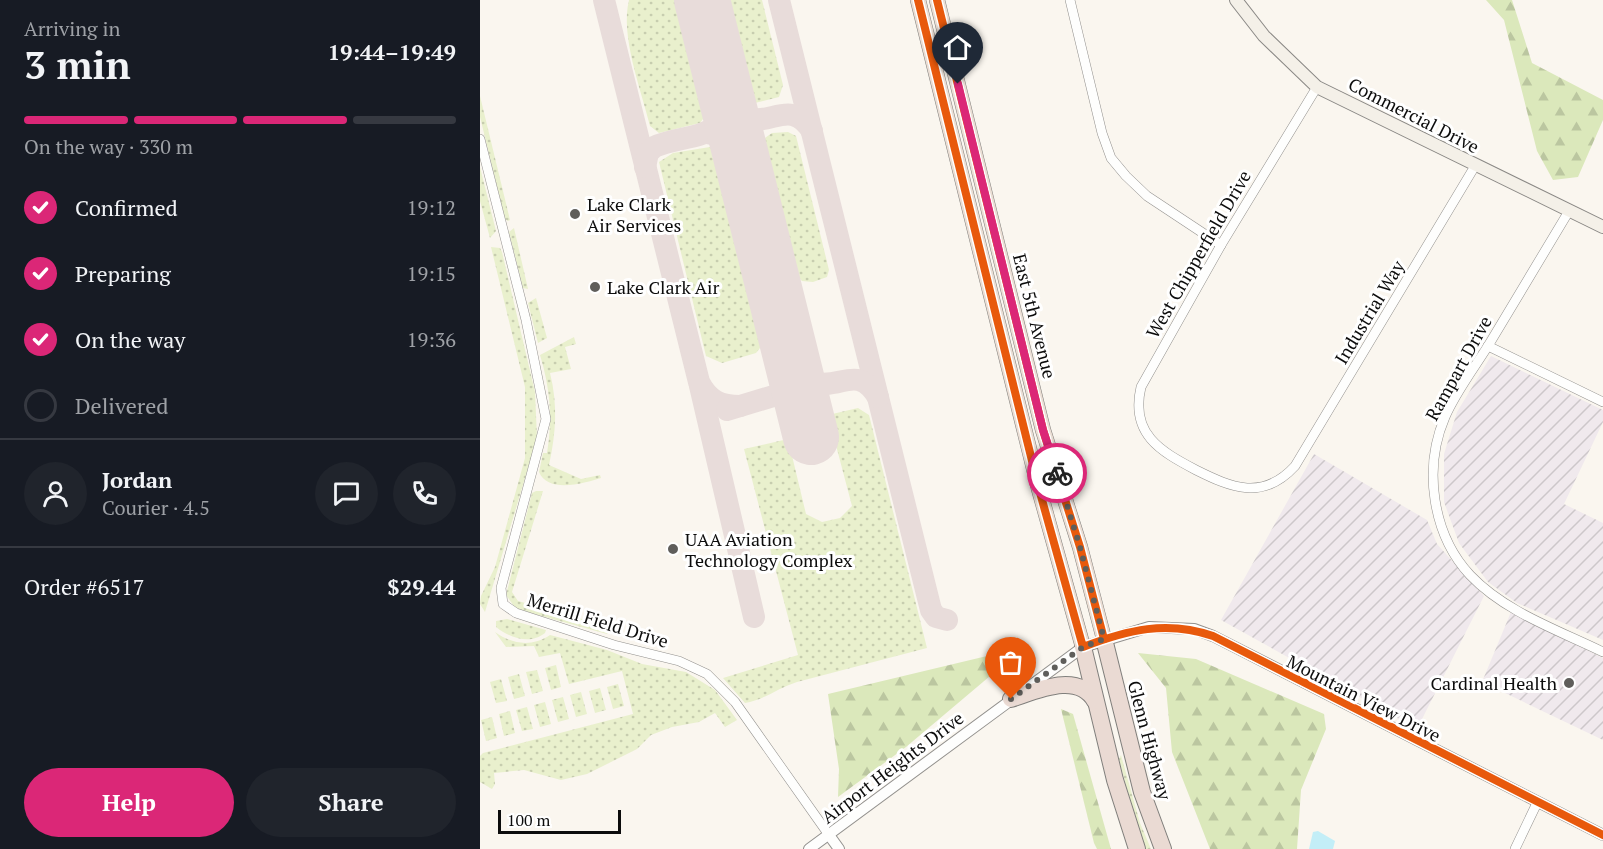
<!DOCTYPE html>
<html lang="en">
<head>
<meta charset="utf-8">
<style>
	body { margin:0; font-family:"PT Serif",serif; background:#20242c; color:#f1f3f6; height:100vh; display:flex; flex-direction:column; font-size:22px; white-space:nowrap }
	* { box-sizing:border-box; margin:0 }
	p { font-size:20px; color:#9ea1a6 }
	.icon { flex:none; width:33px; height:33px; fill:none; stroke:currentColor; stroke-width:2; stroke-linecap:round; stroke-linejoin:round }
	.map { position:relative; flex:1; overflow:hidden }
	.panel { display:flex; flex-direction:column; background:#171b24; width:480px }
	.panel>* { flex:none }
	.scale { position:absolute; left:18px; bottom:15px; width:123px; box-sizing:border-box; padding-left:6px; border:3px solid #0c0c0c; border-top:0; font-size:16px; line-height:21px; white-space:nowrap; color:#0c0c0c; -webkit-text-stroke:4px #fff; paint-order:stroke }
	.pin { position:absolute; display:grid; place-items:center; width:51px; height:51px; color:#fff; margin:-62px -26px; border-radius:50% 50% 50% 0; rotate:-45deg; box-shadow:0 0 6px #0007 }
	.pin .icon { rotate:45deg }
	.courier { position:absolute; display:grid; place-items:center; width:60px; height:60px; margin:-30px; border:4px solid #db2777; border-radius:50%; background:#fff; color:#222; box-shadow:0 2px 8px #0007 }
	.overview em { font-style:normal; font-weight:600 }
	.overview div { display:flex; flex-direction:column-reverse }
	.overview { display:flex; align-items:center; justify-content:space-between; height:102px; padding:0 24px }
	h1 { font-size:39px; font-weight:600; line-height:45px }
	.bar { display:grid; grid-template-columns:repeat(4,1fr); gap:9px 6px; align-content:center; height:72px; padding:0 24px }
	.bar i { height:8px; border-radius:4px; background:#363941 }
	.bar .selected { background:#db2777 }
	.bar p { grid-column:span 4 }
	.line { display:flex; align-items:center; gap:15px; padding:0 24px; border-top:2px solid #363941 }
	.line div { flex:1 }
	.round { display:grid; place-items:center; flex:none; width:63px; height:63px; border-radius:32px; background:#20242c }
	ol { padding:0 24px; list-style:none }
	li { display:flex; align-items:center; gap:18px; height:66px }
	li p { margin-inline-start:auto }
	li .icon { padding:6px; border-radius:50%; background:#db2777; color:#fff; stroke-width:4 }
	li:last-child { color:#9ea1a6 }
	li i { width:33px; height:33px; border:3px solid #363941; border-radius:50% }
	.cta { display:flex; gap:12px; margin-top:auto; padding:12px 24px }
	.cta a { flex:1; height:69px; border-radius:36px; background:#db2777; color:#fff; font-size:24px; font-weight:600; line-height:69px; text-align:center }
	.cta a+a { background:#20242c; color:#f1f3f6 }
	main { display:flex; flex:1; min-height:0 }
	.map>svg:first-child { display:block }
	.industrial { fill:url(#industrial-furrows) }
	.grass { fill:url(#grass-dots) }
	.forest { fill:url(#forest-firs) }
	.water { fill:#c3eef7 }
	.lines { fill:none; stroke-linecap:round; stroke-linejoin:round }
	.taxiway { stroke:#e8dcda; stroke-width:22 }
	.runway { stroke:#e8dcda; stroke-width:56 }
	.minor-casing { stroke:#93918e; stroke-width:10 }
	.tertiary-casing { stroke:#93918e; stroke-width:12 }
	.secondary-casing { stroke:#8a8885; stroke-width:14 }
	.trunk-casing { stroke:#807f7c; stroke-width:16 }
	.motorway-casing { stroke:#807f7c; stroke-width:18 }
	.minor { stroke:#fefefd; stroke-width:9 }
	.tertiary { stroke:#fefefd; stroke-width:10 }
	.secondary { stroke:#f4f0e8; stroke-width:12 }
	.trunk { stroke:#ebded4; stroke-width:15 }
	.motorway { stroke:#eadad3; stroke-width:16 }
	.cycleway-casing { stroke:#fff; stroke-width:11 }
	.cycleway { stroke:#e8590c; stroke-width:8 }
	.done { stroke:#5f5e5b; stroke-width:6; stroke-dasharray:0 10.8 }
	.route { stroke:#db2777; stroke-width:8 }
	.poi-dot { fill:#5f5e5b; stroke:#fff; stroke-width:2 }
	.labels { text-anchor:middle; dominant-baseline:central; stroke-width:6; stroke-linejoin:round; paint-order:stroke }
	.street-label { font-size:18px; fill:#0c0c0c; stroke:#fff }
	.poi-label { font-size:18px; fill:#0c0c0c; stroke:#fff; text-anchor:start }
</style>
</head>
<body>
<main>
<section class="panel">
<div class="overview"><div><h1>3 min</h1><p>Arriving in</p></div><em>19:44–19:49</em></div>
<div class="bar"><i class="selected"></i><i class="selected"></i><i class="selected"></i><i></i><p>On the way · 330 m</p></div>
<ol>
<li><svg class="icon" aria-label="check" viewBox="0 0 24 24"><path d="M5 12l5 5 9-10"/></svg>Confirmed<p>19:12</p></li>
<li><svg class="icon" aria-label="check" viewBox="0 0 24 24"><path d="M5 12l5 5 9-10"/></svg>Preparing<p>19:15</p></li>
<li><svg class="icon" aria-label="check" viewBox="0 0 24 24"><path d="M5 12l5 5 9-10"/></svg>On the way<p>19:36</p></li>
<li><i></i>Delivered</li>
</ol>
<div class="line" style="height:108px"><a class="round"><svg class="icon" aria-label="person" viewBox="0 0 24 24"><circle cx="12" cy="8" r="4"/><path d="M4 21q1-7 8-7t8 7"/></svg></a><div><b>Jordan</b><p>Courier · 4.5</p></div><a class="round"><svg class="icon" aria-label="chat" viewBox="0 0 24 24"><path d="M4 5h16v11H9l-5 4z"/></svg></a><a class="round"><svg class="icon" aria-label="phone" viewBox="0 0 24 24"><path d="M5 4h4l2 5-3 2q2 4 5 5l2-3 5 2v4C11 20 4 13 5 4z"/></svg></a></div>
<div class="line" style="height:78px"><div>Order #6517</div><b>$29.44</b></div>
<div class="cta"><a>Help</a><a>Share</a></div>
</section>
<div class="map">
<svg width="1123" height="849" viewBox="0 0 1123 849">
	<defs>
		<pattern id="industrial-furrows" width="10" height="10" patternUnits="userSpaceOnUse" patternTransform="scale(1.5)"><rect width="10" height="10" fill="#f0e9ed"/><path d="M-1 1l2-2M0 10L10 0M9 11l2-2" fill="none" stroke="#cdc7ca"/></pattern>
		<pattern id="grass-dots" width="8" height="8" patternUnits="userSpaceOnUse" patternTransform="scale(1.5)"><rect width="8" height="8" fill="#e9f0cd"/><path d="M2 2h.1M6 6h.1" fill="none" stroke="#c7cdaf" stroke-width="1.8" stroke-linecap="round"/></pattern>
		<pattern id="forest-firs" width="22" height="20" patternUnits="userSpaceOnUse" patternTransform="scale(1.5)"><rect width="22" height="20" fill="#dbe8bb"/><path d="M5 1l3.5 6h-7zM16 11l3.5 6h-7z" fill="#bbc6a0"/></pattern>
	</defs>
	<rect width="100%" height="100%" fill="#faf6ef"/>
	<!-- industrial -->
	<g class="industrial">
		<polygon points="1011,356 1123,410 1123,422 1084,504 1123,523 1123,640 1037,603 1008,582 979,543 964,502 964,454 977,412"/>
		<polygon points="834,454 947,520 957,544 1004,596 937,729 741,620"/>
		<polygon points="1031,612 1123,658 1123,740 1002,682"/>
	</g>
	<!-- grass -->
	<g class="grass">
		<path d="M149,0H197L226,115L220,123L179,133L170,126C161,89 140,36 149,0Z"/>
		<polygon points="247,0 282,0 303,85 299,97 275,103 270,98"/>
		<polygon points="0,96 30,220 28,221 25,219 0,117"/>
		<polygon points="308,132 316,136 349,270 347,277 333,282 322,281 314,273 281,149 282,140 292,133"/>
		<polygon points="230,147 239,154 284,343 276,353 242,363 226,356 179,162 193,153"/>
		<polygon points="0,167 16,231 10,238 0,201"/>
		<polygon points="34,228 48,289 43,288 29,232"/>
		<polygon points="11,247 20,248 22,252 55,392 57,438 5,612 0,604 1,596 15,567 45,458 45,387"/>
		<polygon points="56,298 67,338 58,343 48,303"/>
		<path d="M94,337L96,344L85,347L91,369L70,373C78,405 76,433 69,465L101,479L120,475L121,478C105,483 68,494 59,472L63,453H67C73,418 70,388 60,355Z"/>
		<path d="M378,408L389,415L447,648L317,682C298,688 284,700 265,703L243,678L318,655L264,449L308,439L326,514L342,522L360,518L372,506L348,415Z"/>
		<polygon points="56,491 63,491 32,592 38,601 127,626 130,620 138,622 127,634 36,609 26,595 52,493"/>
		<path d="M27,619L66,630L65,633C50,645 30,638 16,627V621Z"/>
		<path d="M15,632C33,645 52,647 70,635L127,650L162,664L206,672L235,690L257,720L245,727L235,713L219,722L192,727L171,735L157,749L107,774L81,780L44,770L14,773L15,784L12,789L0,782V756L3,753L153,714L142,671L89,684L80,653L59,657L54,646L26,647Z"/>
		<polygon points="76,665 81,687 71,690 65,668"/>
		<polygon points="57,670 63,691 52,694 46,672"/>
		<polygon points="39,674 45,696 34,699 28,677"/>
		<polygon points="21,679 27,701 16,703 10,682"/>
		<polygon points="138,684 144,706 133,709 127,687"/>
		<polygon points="120,688 126,710 115,713 109,691"/>
		<polygon points="101,692 107,714 96,717 90,695"/>
		<polygon points="83,697 89,719 78,722 72,700"/>
		<polygon points="65,702 71,724 60,727 54,705"/>
		<polygon points="47,707 53,729 42,731 36,710"/>
		<polygon points="30,711 35,733 24,736 19,714"/>
		<polygon points="12,717 17,738 6,741 1,720"/>
		<polygon points="641,755 660,823 671,849 665,849 657,829 639,759"/>
	</g>
	<!-- forest -->
	<g class="forest">
		<polygon points="1006,0 1032,0 1052,63 1123,100 1123,120 1098,177 1073,180 1057,151 1024,20"/>
		<polygon points="658,653 716,659 844,714 846,729 821,790 817,849 730,849 692,752 686,688"/>
		<polygon points="507,656 516,671 426,747 358,797 359,769 348,694"/>
		<polygon points="581,709 593,714 631,849 617,849 614,843"/>
	</g>
	<!-- water -->
	<polygon class="water" points="838,831 855,841 853,849 829,849 833,832"/>
	<g class="lines">
		<!-- taxiway -->
		<g class="taxiway">
			<path d="M124,0L219,382C228,400 240,406 260,406"/>
			<polyline points="299,0 451,610 456,617 467,620"/>
			<path d="M246,95C278,151 304,87 332,131"/>
			<polyline points="227,133 247,137 260,153"/>
			<path d="M165,167L168,153L174,147C207,132 246,144 246,95"/>
			<path d="M312,361L335,383C362,389 377,364 398,397"/>
			<polyline points="220,386 274,617"/>
			<polyline points="247,410 300,394 308,381 312,361"/>
		</g>
		<!-- runway -->
		<polyline class="runway" points="222,0 331,437"/>
		<defs>
			<g id="minor">
				<polyline points="590,0 622,133 631,158 646,176 667,196 741,245"/>
				<path d="M837,87L741,245L661,387C650,434 680,451 716,470C752,488 783,501 815,466L995,166"/>
				<polyline points="0,139 46,320 66,419 21,588 23,604 36,613 134,645 199,661 227,674 255,702 349,835"/>
				<path d="M1089,211C1064,252 1039,294 1014,336C999,362 977,389 965,417C943,468 952,534 990,575C1025,612 1078,630 1123,652"/>
				<polyline points="1008,346 1123,402"/>
				<polyline points="1035,849 1057,803"/>
			</g>
			<g id="tertiary">
				<polyline points="349,835 359,849"/>
				<polyline points="329,849 603,647 669,627 714,629 733,636 1123,835"/>
			</g>
			<polyline id="secondary" points="756,0 784,36 837,87 1123,227"/>
			<g id="trunk">
				<polyline points="438,0 559,489 603,647"/>
				<polyline points="457,0 563,430 600,547 624,639"/>
			</g>
			<g id="motorway">
				<polyline points="624,639 662,792 683,849"/>
				<polyline points="603,647 635,780 657,849"/>
				<path d="M531,699C556,691 598,671 615,701"/>
			</g>
		</defs>
		<!-- minor casing -->
		<use href="#minor" class="minor-casing"/>
		<!-- tertiary casing -->
		<use href="#tertiary" class="tertiary-casing"/>
		<!-- secondary casing -->
		<use href="#secondary" class="secondary-casing"/>
		<!-- trunk casing -->
		<use href="#trunk" class="trunk-casing"/>
		<!-- motorway casing -->
		<use href="#motorway" class="motorway-casing"/>
		<!-- minor -->
		<use href="#minor" class="minor"/>
		<!-- tertiary -->
		<use href="#tertiary" class="tertiary"/>
		<!-- secondary -->
		<use href="#secondary" class="secondary"/>
		<!-- trunk -->
		<use href="#trunk" class="trunk"/>
		<!-- motorway -->
		<use href="#motorway" class="motorway"/>
		<defs>
			<g id="cycleway">
				<path d="M438,0L559,489L603,647C647,630 687,620 733,636L1123,835"/>
				<polyline points="457,0 563,430 600,547 624,639"/>
			</g>
		</defs>
		<!-- cycleway casing -->
		<use href="#cycleway" class="cycleway-casing"/>
		<!-- cycleway -->
		<use href="#cycleway" class="cycleway"/>
	</g>
	<g class="lines">
		<!-- done -->
		<polyline class="done" points="531,699 603,647 624,639 600,547 577,473"/>
		<!-- route -->
		<polyline class="route" points="478,84 563,430 577,473"/>
	</g>
	<!-- markers -->
	<g class="poi-dot">
		<circle cx="95" cy="214" r="6"/>
		<circle cx="115" cy="287" r="6"/>
		<circle cx="193" cy="549" r="6"/>
		<circle cx="1089" cy="683" r="6"/>
	</g>
	<g class="labels">
		<!-- street labels -->
		<g class="street-label">
			<text transform="translate(934 115) rotate(27)">Commercial Drive</text>
			<text transform="translate(718 254) rotate(-60)">West Chipperfield Drive</text>
			<text transform="translate(889 312) rotate(-59)">Industrial Way</text>
			<text transform="translate(555 316) rotate(76)">East 5th Avenue</text>
			<text transform="translate(978 368) rotate(-61)">Rampart Drive</text>
			<text transform="translate(118 620) rotate(17)">Merrill Field Drive</text>
			<text transform="translate(884 698) rotate(27)">Mountain View Drive</text>
			<text transform="translate(670 740) rotate(75)">Glenn Highway</text>
			<text transform="translate(412 767) rotate(-37)">Airport Heights Drive</text>
		</g>
		<!-- poi labels -->
		<g class="poi-label">
			<text x="107" y="204">Lake Clark<tspan x="107" dy="21">Air Services</tspan></text>
			<text x="127" y="287">Lake Clark Air</text>
			<text x="205" y="539">UAA Aviation<tspan x="205" dy="21">Technology Complex</tspan></text>
			<text x="1077" y="683" text-anchor="end">Cardinal Health</text>
		</g>
	</g>
</svg>
<div class="scale">100 m</div>
<div class="pin" style="left:531px;top:699px;background:#ea580c"><svg class="icon" aria-label="bag" viewBox="0 0 24 24"><path d="M5 8h14l-1 12H6zM9 8a3 3 0 0 1 6 0"/></svg></div>
<div class="pin" style="left:478px;top:84px;background:#1f2937"><svg class="icon" aria-label="home" viewBox="0 0 24 24"><path d="M3 11l9-7 9 7M6 9v11h12V9"/></svg></div>
<div class="courier" style="left:577px;top:473px"><svg class="icon" aria-label="bike" viewBox="0 0 24 24"><circle cx="6" cy="16" r="4"/><circle cx="18" cy="16" r="4"/><path d="M6 16l4-8h5l3 8M10 8l3 8H6M13 5h3"/></svg></div>
</div>
</main>
</body>
</html>
